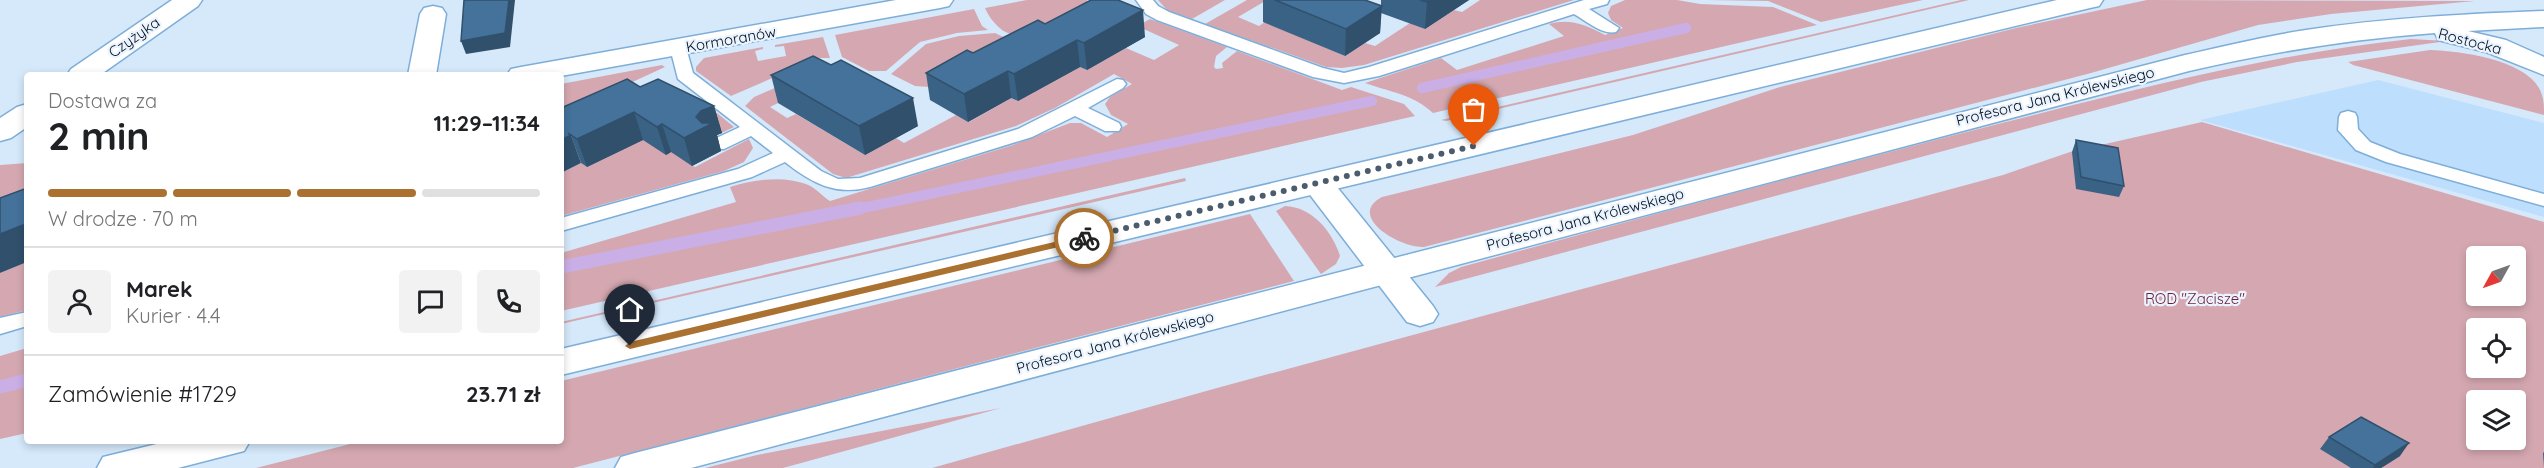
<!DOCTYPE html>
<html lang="pl">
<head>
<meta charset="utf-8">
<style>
	body { margin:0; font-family:Quicksand,sans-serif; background:#f2f2f2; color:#202124; height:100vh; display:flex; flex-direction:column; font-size:22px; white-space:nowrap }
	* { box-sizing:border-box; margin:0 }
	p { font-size:20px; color:#757577 }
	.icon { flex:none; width:33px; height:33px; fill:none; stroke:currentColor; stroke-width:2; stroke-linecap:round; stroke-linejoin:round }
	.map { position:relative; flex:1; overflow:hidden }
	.side { position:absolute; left:24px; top:72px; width:540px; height:372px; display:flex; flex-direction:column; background:#fff; border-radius:6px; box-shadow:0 3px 9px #0003 }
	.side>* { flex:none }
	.needle { width:39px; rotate:230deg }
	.controls { position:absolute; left:2466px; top:246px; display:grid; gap:12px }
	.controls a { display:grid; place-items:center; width:60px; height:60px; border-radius:6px; background:#fff; box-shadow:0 3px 9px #0003; font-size:30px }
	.pin { position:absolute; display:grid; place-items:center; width:51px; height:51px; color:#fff; margin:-62px -26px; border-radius:50% 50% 50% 0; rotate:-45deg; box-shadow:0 0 6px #0007 }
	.pin .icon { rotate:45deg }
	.courier { position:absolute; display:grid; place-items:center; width:60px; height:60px; margin:-30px; border:4px solid #aa7130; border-radius:50%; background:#fff; color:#222; box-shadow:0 2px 8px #0007 }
	.summary em { font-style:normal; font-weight:700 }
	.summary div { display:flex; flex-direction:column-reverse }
	.summary { display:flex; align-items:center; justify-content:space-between; height:102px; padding:0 24px }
	h1 { font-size:39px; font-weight:700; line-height:45px }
	.bar { display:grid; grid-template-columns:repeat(4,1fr); gap:9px 6px; align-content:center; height:72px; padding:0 24px }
	.bar i { height:8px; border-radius:4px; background:#e0e0e0 }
	.bar .active { background:#aa7130 }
	.bar p { grid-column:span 4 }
	.line { display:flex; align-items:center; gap:15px; padding:0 24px; border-top:2px solid #e0e0e0 }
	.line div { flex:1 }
	.round { display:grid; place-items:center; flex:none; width:63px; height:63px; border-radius:6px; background:#f2f2f2 }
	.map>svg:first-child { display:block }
	.built { fill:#bddefc }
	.green { fill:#d5a8b1; fill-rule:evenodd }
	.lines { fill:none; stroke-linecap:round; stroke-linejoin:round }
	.stream-far1 { stroke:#caafe7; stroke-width:10 }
	.stream { stroke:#caafe7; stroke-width:13 }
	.service-casing { stroke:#7eaed8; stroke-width:3 }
	.minor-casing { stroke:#7eaed8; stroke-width:3 }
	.tertiary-casing { stroke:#7eaed8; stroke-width:3 }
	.service { fill:#fff; fill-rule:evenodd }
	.minor { fill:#fff; fill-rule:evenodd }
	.tertiary { fill:#fff; fill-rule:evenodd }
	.wall { fill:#3a6285 }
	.shaded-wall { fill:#30506c }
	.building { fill:#44729b; stroke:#30506c; stroke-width:1.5 }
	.route { fill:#aa7130 }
	.done { stroke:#4b5c6c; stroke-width:6; stroke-dasharray:0 10.8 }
	.labels { text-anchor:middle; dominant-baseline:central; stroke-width:4.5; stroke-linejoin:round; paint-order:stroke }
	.street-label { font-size:15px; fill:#01101f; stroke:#ebf4fe }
	.park-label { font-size:15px; fill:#6c1e35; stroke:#ebf4fe }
</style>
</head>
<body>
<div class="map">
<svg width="2544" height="468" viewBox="0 0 2544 468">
	<rect width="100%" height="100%" fill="#d5e9fb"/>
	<!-- built -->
	<polygon class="built" points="2378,80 2544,123 2544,217 2200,120"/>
	<!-- green -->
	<g class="green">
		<path d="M1027,0H1087L1088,2L1025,36C1005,37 993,25 985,8Z"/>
		<polygon points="1158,0 1225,0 1192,19 1167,10"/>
		<polygon points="1247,0 1267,0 1238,17 1259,26 1265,22 1345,56 1365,43 1375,46 1410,23 1425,29 1454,10 1462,12 1480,0 1574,0 1364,65 1342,68 1326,67 1205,24"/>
		<path d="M1625,0H1677L1700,4L1773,7L1817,25L1433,113C1413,94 1389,92 1365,83L1441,58L1457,70L1564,36L1549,24C1570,18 1586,25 1605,35L1623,28L1611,20L1608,13L1611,6Z"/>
		<polygon points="1707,0 1923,0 1821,22 1768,1"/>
		<polygon points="1961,0 1969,0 1446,121 1441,120"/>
		<path d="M2147,0L2475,1L2331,14L2258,25L2091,73L1424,247C1399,248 1346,216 1382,197L1633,135L1780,87L2016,28Z"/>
		<polygon points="974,9 982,26 988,30 957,33 920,42 886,71 869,71 842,57 835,35"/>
		<path d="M1150,19L1227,47L1216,56L1214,67L1216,69L1223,68L1222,63L1237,51L1342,90L1351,87L1404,104L1415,116L561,311V253L736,202L730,187C754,180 782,175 806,184C815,187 822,196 830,201L1013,145L1070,123H1081L1107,137L1128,124L1111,115L1105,104L1110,97L1132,84L1114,74L1055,108L1016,126L846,178L833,174L745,106L754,97L824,67L819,83L770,107L787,118L796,114L865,155L896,138L904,143L956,115L969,122L1011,98L1018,101L1080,67L1087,70L1126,48L1154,60L1179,45L1137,26Z"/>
		<polygon points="995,33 1012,41 929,87 915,86 891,74 926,44 959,36"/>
		<polygon points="823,37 830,58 819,58 731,96 696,71 696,67 704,58 763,47 763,49 755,51 758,61 786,56 784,46 775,47 775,45"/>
		<path d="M2411,39L2447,41L2297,62L2201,82L1435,287L1449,273L1461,267C1641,218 1821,169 2002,123C2137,89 2271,54 2411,39Z"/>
		<path d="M2430,50C2460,51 2522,59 2539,88C2544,97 2544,105 2544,115L2353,65L2348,62Z"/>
		<polygon points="662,65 665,67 561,115 561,84"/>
		<polygon points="700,99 734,127 676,155 695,167 749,139 753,148 744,162 724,171 561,216 561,173 581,163 587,167 643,140"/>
		<path d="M2202,122L2544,222V468H932L1217,388L2003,175L2070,152ZM2476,256H2516V296H2476ZM2476,328H2516V368H2476ZM2476,400H2516V440H2476Z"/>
		<polygon points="27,163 27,207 0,217 0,165"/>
		<polygon points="1185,178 1186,181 561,324 561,322"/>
		<path d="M1285,206C1312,207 1332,231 1340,256L1336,264L1321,274L1276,211Z"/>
		<polygon points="1250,214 1294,281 573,468 256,468 362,441 561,441 561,381"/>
		<polygon points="27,262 27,310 0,317 0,273"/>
		<polygon points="27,348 27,433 0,439 0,356"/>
		<polygon points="1001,408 783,468 705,468 757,455"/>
	</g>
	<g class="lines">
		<!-- stream-far1 -->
		<g class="stream-far1">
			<polyline points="1422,88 1686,28"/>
			<polyline points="853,210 1372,101"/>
		</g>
		<!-- stream -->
		<g class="stream">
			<polyline points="561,267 860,208"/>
			<polyline points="0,387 27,380"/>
		</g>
		<defs>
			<g id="service">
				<path d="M1136,0H1153L1158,6L1169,12L1323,68L1344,73L1369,67L1584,0H1609L1607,4L1589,9L1619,28L1616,32C1602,35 1586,21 1574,14L1379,76L1344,83L1313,77L1157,20L1146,14Z"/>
				<path d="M679,43L685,44L693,73L821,171L838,179L860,178L1018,129L1117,79L1123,80L1126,84L1123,88L1088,108L1119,123L1121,127L1119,131H1105L1075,116L1032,137L870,187C835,196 812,183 785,162L752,177L561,231V218L738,169L773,153L751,136L724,149H710L707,145L710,141L740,127L678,79L670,48L673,44Z"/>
				<polygon points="2348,111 2355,113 2357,117 2358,129 2370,142 2400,154 2544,194 2544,206 2386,162 2356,150 2338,130 2339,117 2341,113"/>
				<polygon points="27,312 27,326 0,334 0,318"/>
			</g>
			<g id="minor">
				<polygon points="172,0 202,0 198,6 100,75 67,75 71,69"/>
				<polygon points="896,0 953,0 949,6 940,8 561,76 507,75 511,69 521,67"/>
				<polygon points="433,6 442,8 446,14 436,75 408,75 420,14 424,8"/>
				<polygon points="27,104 27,127 11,138 0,141 0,118 17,107"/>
				<polygon points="1317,174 1328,176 1433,306 1438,314 1433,322 1420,326 1407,322 1301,183 1306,176"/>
			</g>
			<g id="tertiary">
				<polygon points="2057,0 2103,0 2099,6 2090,8 561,375 561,349"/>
				<path d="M2544,11V27L2468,31L2506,40L2544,57V75L2486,52L2438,40L2435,33C2352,39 2271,52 2189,71L691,468H615L621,457L635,453L2185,55C2225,46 2266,36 2306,30C2385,18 2465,14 2544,11Z"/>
				<polygon points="169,441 250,441 244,451 178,468 97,468 103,457"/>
			</g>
		</defs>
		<!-- service casing -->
		<use href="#service" class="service-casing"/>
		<!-- minor casing -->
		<use href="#minor" class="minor-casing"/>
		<!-- tertiary casing -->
		<use href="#tertiary" class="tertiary-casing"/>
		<!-- service -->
		<use href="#service" class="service"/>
		<!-- minor -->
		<use href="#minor" class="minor"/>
		<!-- tertiary -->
		<use href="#tertiary" class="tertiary"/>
	</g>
	<!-- wall -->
	<g class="wall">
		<polygon points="1263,0 1365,0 1381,6 1381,0 1469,0 1425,29 1381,13 1380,33 1345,56 1263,22"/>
		<polygon points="1045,24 1145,37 1087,70 1080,67 1018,101 1011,98 968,122 930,100 926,73"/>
		<polygon points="771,75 918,126 865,155 778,103"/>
		<polygon points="640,87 714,106 722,133 717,135 721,151 692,166 671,152 666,155 643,140 587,167 581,163 561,108"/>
		<polygon points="2076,140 2124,186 2119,197 2076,189 2072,152"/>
		<polygon points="2329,437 2400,456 2381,468 2351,468 2320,449"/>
		<polygon points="2544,452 2544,468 2543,453"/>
	</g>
	<!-- shaded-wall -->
	<g class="shaded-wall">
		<polygon points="509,0 515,0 510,47 466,54 461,41"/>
		<polygon points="1430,0 1469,0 1425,29 1427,2"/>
		<polygon points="1382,6 1380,33 1345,56 1346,29"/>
		<polygon points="1143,10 1145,37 1087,70 1084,43"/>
		<polygon points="1077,40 1080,67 1018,101 1014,74"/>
		<polygon points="1008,71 1011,98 968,122 964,94"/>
		<polygon points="913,98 918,126 865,155 859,126"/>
		<polygon points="714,106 722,133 717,135 721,151 692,166 684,138 701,111"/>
		<polygon points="634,112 643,140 587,167 577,139"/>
		<polygon points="662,124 671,152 666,155 657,127"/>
		<polygon points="571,135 581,163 561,173 561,140"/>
		<polygon points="23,225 27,231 27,262 0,273 0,234"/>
		<polygon points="2409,443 2400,456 2381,468 2373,468 2375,465"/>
	</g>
	<!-- building -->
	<g class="building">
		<polygon points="464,0 509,0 505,33 461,41"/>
		<polygon points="1091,0 1118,0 1143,10 1084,43 1077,40 1014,74 1008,71 964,94 926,73 967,50 973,53 1038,20 1045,24"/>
		<polygon points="1275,0 1365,0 1382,6 1346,29"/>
		<polygon points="1420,0 1430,0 1427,2"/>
		<polygon points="813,56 831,65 841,60 913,98 859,126 771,75"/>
		<polygon points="627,79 640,87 658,79 714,106 701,111 696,117 702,123 713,123 684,138 662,124 657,127 634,112 577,139 568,133 571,135 561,140 561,108"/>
		<polygon points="2076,140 2118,148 2124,186 2081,177"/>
		<polygon points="27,188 27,230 23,225 0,234 0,198"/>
		<polygon points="2361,417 2409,443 2375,465 2329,437"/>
	</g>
	<!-- route -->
	<polygon class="route" points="1084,235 1089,238 1088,240 630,349 625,346 630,342"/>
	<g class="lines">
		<!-- done -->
		<polyline class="done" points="1084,238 1474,146"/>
	</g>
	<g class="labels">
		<!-- street labels -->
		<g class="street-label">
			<text transform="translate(134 37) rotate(-35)">Czyżyka</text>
			<text transform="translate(731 39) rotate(-10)">Kormoranów</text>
			<text transform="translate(2470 41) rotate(15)">Rostocka</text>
			<text transform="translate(2055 96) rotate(-14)">Profesora Jana Królewskiego</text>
			<text transform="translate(1585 219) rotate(-15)">Profesora Jana Królewskiego</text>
			<text transform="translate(1115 342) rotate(-15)">Profesora Jana Królewskiego</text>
		</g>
		<!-- park labels -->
		<g class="park-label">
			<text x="2195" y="298">ROD "Zacisze"</text>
		</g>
	</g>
</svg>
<div class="controls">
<a><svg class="needle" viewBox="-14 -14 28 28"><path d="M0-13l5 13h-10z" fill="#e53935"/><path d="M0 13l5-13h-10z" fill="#757577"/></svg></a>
<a><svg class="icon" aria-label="locate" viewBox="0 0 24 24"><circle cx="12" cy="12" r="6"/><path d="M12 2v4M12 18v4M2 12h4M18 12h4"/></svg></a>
<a><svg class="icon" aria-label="layers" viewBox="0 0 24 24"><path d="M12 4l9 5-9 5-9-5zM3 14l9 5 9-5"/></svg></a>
</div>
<div class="pin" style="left:1474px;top:146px;background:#ea580c"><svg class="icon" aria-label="bag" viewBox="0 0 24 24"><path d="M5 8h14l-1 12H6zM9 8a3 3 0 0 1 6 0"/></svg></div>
<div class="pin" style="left:630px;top:346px;background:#1f2937"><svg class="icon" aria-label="home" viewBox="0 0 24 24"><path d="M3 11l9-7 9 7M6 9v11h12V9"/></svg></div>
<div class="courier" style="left:1084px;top:238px"><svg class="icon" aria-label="bike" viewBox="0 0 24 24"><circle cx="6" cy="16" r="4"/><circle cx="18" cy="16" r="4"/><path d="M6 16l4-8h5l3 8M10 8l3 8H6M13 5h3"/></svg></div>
<section class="side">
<div class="summary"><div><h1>2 min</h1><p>Dostawa za</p></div><em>11:29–11:34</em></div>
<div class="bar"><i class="active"></i><i class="active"></i><i class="active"></i><i></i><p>W drodze · 70 m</p></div>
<div class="line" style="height:108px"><a class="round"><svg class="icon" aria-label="person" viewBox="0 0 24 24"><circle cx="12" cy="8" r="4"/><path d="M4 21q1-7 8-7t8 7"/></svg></a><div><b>Marek</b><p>Kurier · 4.4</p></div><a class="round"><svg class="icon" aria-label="chat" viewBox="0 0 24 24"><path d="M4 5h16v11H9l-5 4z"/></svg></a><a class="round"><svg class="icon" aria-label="phone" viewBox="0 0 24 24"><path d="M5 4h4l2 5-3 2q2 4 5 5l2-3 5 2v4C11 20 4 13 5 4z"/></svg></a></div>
<div class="line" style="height:78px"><div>Zamówienie #1729</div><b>23.71 zł</b></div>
</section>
</div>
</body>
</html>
